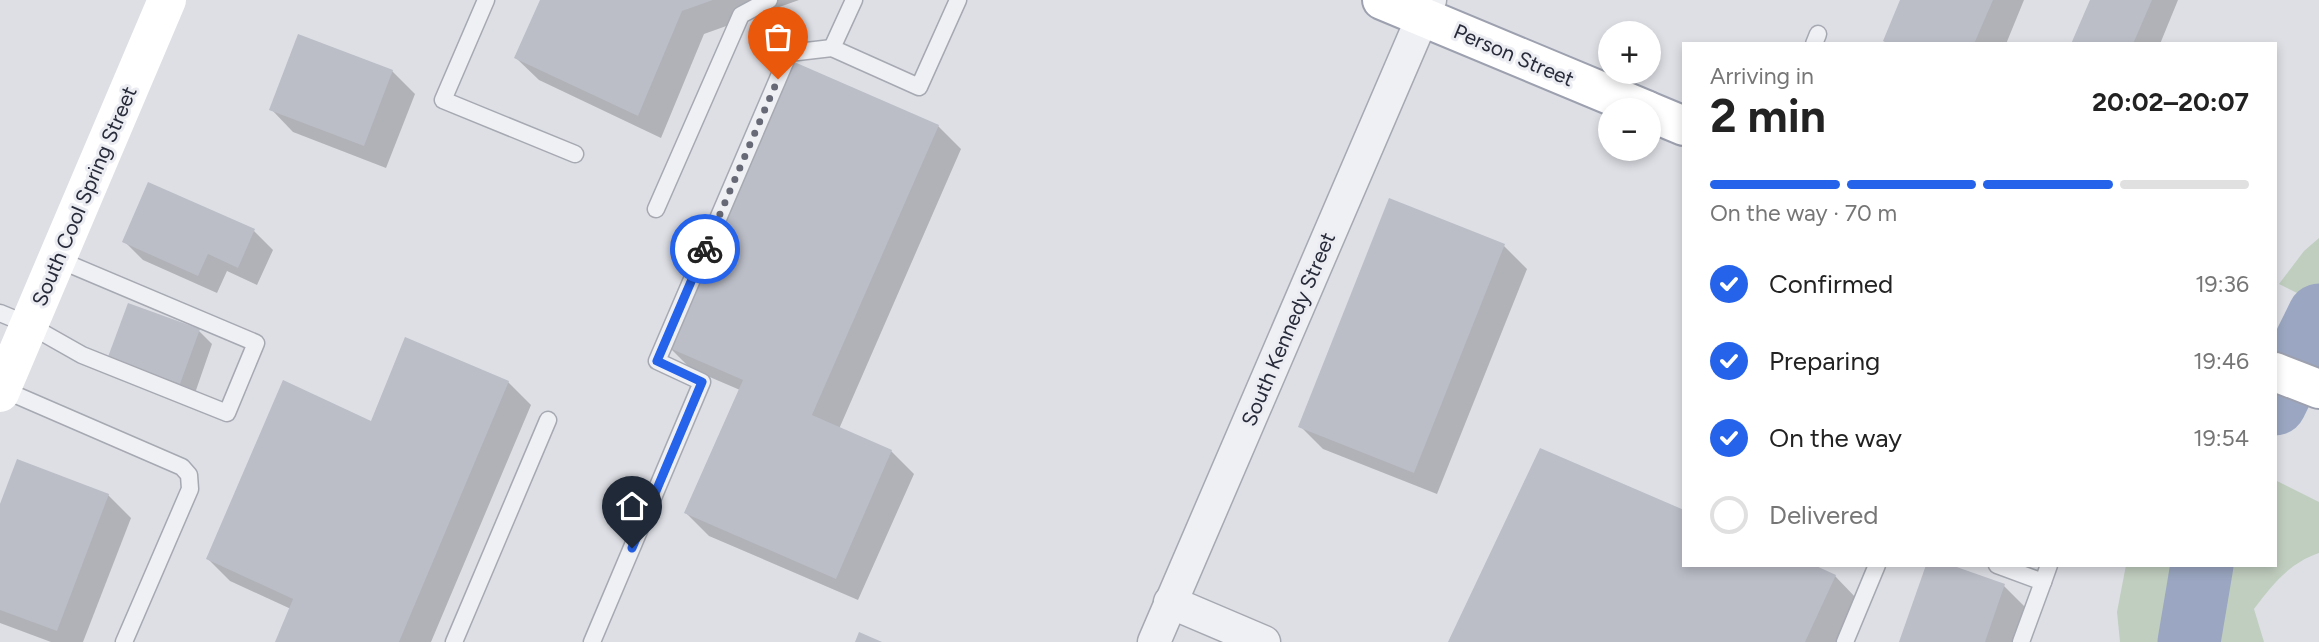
<!DOCTYPE html>
<html lang="en">
<head>
<meta charset="utf-8">
<style>
	body { margin:0; font-family:Figtree,sans-serif; background:#f2f2f2; color:#222; height:100vh; display:flex; flex-direction:column; font-size:26px; white-space:nowrap }
	* { box-sizing:border-box; margin:0 }
	p { font-size:23px; color:#767676 }
	.icon { flex:none; width:38px; height:38px; fill:none; stroke:currentColor; stroke-width:2; stroke-linecap:round; stroke-linejoin:round }
	.map { position:relative; flex:1; overflow:hidden }
	.details { position:absolute; left:1682px; top:42px; width:595px; height:525px; display:flex; flex-direction:column; background:#fff; border-radius:0px; box-shadow:0 4px 10px #0003 }
	.details>* { flex:none }
	.controls { position:absolute; left:1598px; top:21px; display:grid; gap:14px }
	.controls a { display:grid; place-items:center; width:63px; height:63px; border-radius:50%; background:#fff; box-shadow:0 4px 10px #0003; font-size:35px }
	.pin { position:absolute; display:grid; place-items:center; width:60px; height:60px; color:#fff; margin:-72px -30px; border-radius:50% 50% 50% 0; rotate:-45deg; box-shadow:0 0 7px #0007 }
	.pin .icon { rotate:45deg }
	.courier { position:absolute; display:grid; place-items:center; width:70px; height:70px; margin:-35px; border:5px solid #2563eb; border-radius:50%; background:#fff; color:#222; box-shadow:0 2px 9px #0007 }
	.headline em { font-style:normal; font-weight:700 }
	.headline div { display:flex; flex-direction:column-reverse }
	.headline { display:flex; align-items:center; justify-content:space-between; height:119px; padding:0 28px }
	h1 { font-size:46px; font-weight:700; line-height:52px }
	.bar { display:grid; grid-template-columns:repeat(4,1fr); gap:10px 7px; align-content:center; height:84px; padding:0 28px }
	.bar i { height:9px; border-radius:5px; background:#e0e0e0 }
	.bar .active { background:#2563eb }
	.bar p { grid-column:span 4 }
	ol { padding:0 28px; list-style:none }
	li { display:flex; align-items:center; gap:21px; height:77px }
	li p { margin-inline-start:auto }
	li .icon { padding:7px; border-radius:50%; background:#2563eb; color:#fff; stroke-width:4 }
	li:last-child { color:#767676 }
	li i { width:38px; height:38px; border:4px solid #e0e0e0; border-radius:50% }
	.map>svg:first-child { display:block }
	.green { fill:#c0cebf }
	.shadow { fill:#0003 }
	.lines { fill:none; stroke-linecap:round; stroke-linejoin:round }
	.river { stroke:#9ba7c2; stroke-width:63 }
	.building { fill:#bbbdc7 }
	.lane-casing { stroke:#a7a9b2; stroke-width:19 }
	.street-casing { stroke:#a7a9b2; stroke-width:35 }
	.primary-casing { stroke:#9da1af; stroke-width:42 }
	.lane { stroke:#eff0f4; stroke-width:16 }
	.street { stroke:#eff0f4; stroke-width:32 }
	.secondary { stroke:#fff; stroke-width:38 }
	.primary { stroke:#fff; stroke-width:38 }
	.done { stroke:#676a76; stroke-width:7; stroke-dasharray:0 12.6 }
	.route { stroke:#2563eb; stroke-width:9 }
	.labels { text-anchor:middle; dominant-baseline:central; stroke-width:6; stroke-linejoin:round; paint-order:stroke }
	.street-label { font-size:21px; fill:#282b3a; stroke:#ecedf3 }
</style>
</head>
<body>
<div class="map">
<svg width="2319" height="642" viewBox="0 0 2319 642">
	<rect width="100%" height="100%" fill="#dddfe5"/>
	<!-- green -->
	<g class="green">
		<polygon points="2319,238 2319,304 2279,284 2304,251"/>
		<path d="M2275,480L2319,502V553C2289,563 2272,585 2254,609L2264,642H2120L2117,612L2126,565H2275Z"/>
	</g>
	<!-- shadow -->
	<g class="shadow">
		<polygon points="542,0 799,0 704,34 661,138 539,80 516,58"/>
		<polygon points="1902,0 2024,0 2006,44 1888,44 1885,41"/>
		<polygon points="2092,0 2178,0 2160,44 2073,44"/>
		<polygon points="392,71 415,94 386,168 293,132 271,109"/>
		<polygon points="938,126 961,149 839,429 891,451 914,474 858,600 709,536 686,513 740,390 691,369 669,347"/>
		<polygon points="1390,201 1504,246 1527,269 1437,494 1323,449 1300,426"/>
		<polygon points="254,231 273,250 257,285 227,271 217,293 143,260 124,241"/>
		<polygon points="199,331 212,344 194,396 123,370 110,357"/>
		<polygon points="508,382 531,405 431,642 278,642 291,609 230,581 208,559 372,423"/>
		<polygon points="108,495 131,518 83,642 51,642 0,623 0,509"/>
		<polygon points="1684,565 1835,576 1857,599 1837,642 1450,642"/>
		<polygon points="2004,586 2027,609 2015,642 1901,642"/>
	</g>
	<g class="lines">
		<!-- river -->
		<g class="river">
			<polyline points="2275,404 2319,315"/>
			<polyline points="2189,642 2202,565"/>
		</g>
	</g>
	<!-- building -->
	<g class="building">
		<polygon points="540,0 713,0 682,11 638,116 514,58"/>
		<polygon points="1900,0 1993,0 1974,44 1889,44 1883,41"/>
		<polygon points="2090,0 2152,0 2133,44 2071,44"/>
		<polygon points="298,34 393,70 364,146 269,110"/>
		<polygon points="792,61 939,125 812,415 892,450 836,579 684,513 743,380 667,347"/>
		<polygon points="148,182 255,229 238,268 208,254 198,276 122,242"/>
		<polygon points="1389,198 1505,244 1414,473 1298,427"/>
		<polygon points="128,303 200,329 180,384 108,357"/>
		<polygon points="405,337 509,381 399,642 275,642 293,599 206,559 283,380 371,421"/>
		<polygon points="1540,448 1684,510 1684,565 1814,565 1836,575 1805,642 1448,642"/>
		<polygon points="17,459 109,494 57,631 0,610 0,504"/>
		<polygon points="1926,565 1951,565 2005,584 1985,642 1899,642"/>
		<polygon points="859,632 882,642 855,642"/>
	</g>
	<g class="lines">
		<defs>
			<g id="lane">
				<polyline points="486,0 443,100 575,154"/>
				<polyline points="854,0 832,48 919,87 958,0"/>
				<polyline points="1814,44 1818,34"/>
				<polyline points="656,209 741,15 769,0"/>
				<polyline points="0,313 29,325 82,355 227,413 256,343 57,259"/>
				<polyline points="2,389 182,467 189,475 190,489 124,642"/>
				<polyline points="1997,565 2043,582 2049,565"/>
				<polyline points="454,642 548,420"/>
				<polyline points="592,642 702,382 657,361 789,53 832,48"/>
				<polyline points="1845,642 1877,565"/>
				<polyline points="2021,642 2043,582"/>
			</g>
			<g id="street">
				<polyline points="1170,602 1264,642"/>
				<polyline points="1154,642 1430,0"/>
			</g>
			<g id="primary">
				<polyline points="1382,0 1646,110"/>
				<polyline points="1648,111 1684,126"/>
				<polyline points="2275,372 2319,389"/>
			</g>
		</defs>
		<!-- lane casing -->
		<use href="#lane" class="lane-casing"/>
		<!-- street casing -->
		<use href="#street" class="street-casing"/>
		<!-- primary casing -->
		<use href="#primary" class="primary-casing"/>
		<!-- lane -->
		<use href="#lane" class="lane"/>
		<!-- street -->
		<use href="#street" class="street"/>
		<!-- secondary -->
		<polyline class="secondary" points="0,393 167,0"/>
		<!-- primary -->
		<use href="#primary" class="primary"/>
	</g>
	<g class="lines">
		<!-- done -->
		<polyline class="done" points="705,249 778,79"/>
		<!-- route -->
		<polyline class="route" points="632,548 702,382 657,361 705,249"/>
	</g>
	<g class="labels">
		<!-- street labels -->
		<g class="street-label">
			<text transform="translate(1514 55) rotate(23)">Person Street</text>
			<text transform="translate(84 196) rotate(-67)">South Cool Spring Street</text>
			<text transform="translate(1288 329) rotate(-67)">South Kennedy Street</text>
		</g>
	</g>
</svg>
<div class="controls">
<a>+</a>
<a>−</a>
</div>
<div class="pin" style="left:778px;top:79px;background:#ea580c"><svg class="icon" aria-label="bag" viewBox="0 0 24 24"><path d="M5 8h14l-1 12H6zM9 8a3 3 0 0 1 6 0"/></svg></div>
<div class="pin" style="left:632px;top:548px;background:#1f2937"><svg class="icon" aria-label="home" viewBox="0 0 24 24"><path d="M3 11l9-7 9 7M6 9v11h12V9"/></svg></div>
<div class="courier" style="left:705px;top:249px"><svg class="icon" aria-label="bike" viewBox="0 0 24 24"><circle cx="6" cy="16" r="4"/><circle cx="18" cy="16" r="4"/><path d="M6 16l4-8h5l3 8M10 8l3 8H6M13 5h3"/></svg></div>
<section class="details">
<div class="headline"><div><h1>2 min</h1><p>Arriving in</p></div><em>20:02–20:07</em></div>
<div class="bar"><i class="active"></i><i class="active"></i><i class="active"></i><i></i><p>On the way · 70 m</p></div>
<ol>
<li><svg class="icon" aria-label="check" viewBox="0 0 24 24"><path d="M5 12l5 5 9-10"/></svg>Confirmed<p>19:36</p></li>
<li><svg class="icon" aria-label="check" viewBox="0 0 24 24"><path d="M5 12l5 5 9-10"/></svg>Preparing<p>19:46</p></li>
<li><svg class="icon" aria-label="check" viewBox="0 0 24 24"><path d="M5 12l5 5 9-10"/></svg>On the way<p>19:54</p></li>
<li><i></i>Delivered</li>
</ol>
</section>
</div>
</body>
</html>
